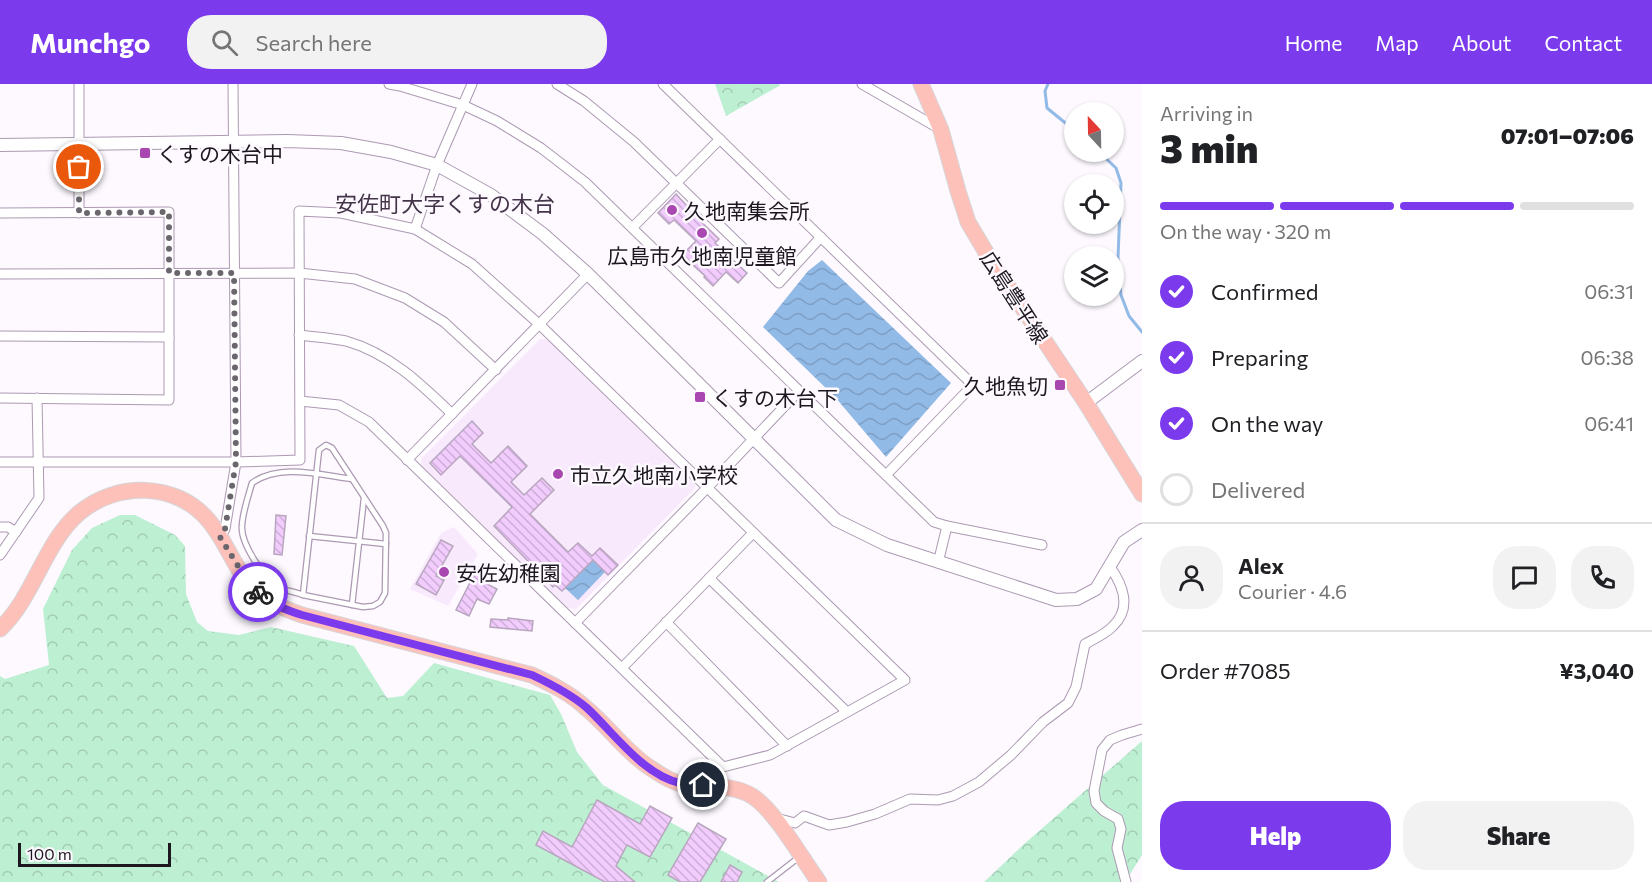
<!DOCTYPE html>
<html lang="en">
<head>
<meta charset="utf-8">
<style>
	body { margin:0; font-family:Commissioner,"Noto Sans JP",sans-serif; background:#f2f2f2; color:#202124; height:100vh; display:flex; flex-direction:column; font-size:22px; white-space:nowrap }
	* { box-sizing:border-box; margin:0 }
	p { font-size:20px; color:#757577 }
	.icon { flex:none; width:33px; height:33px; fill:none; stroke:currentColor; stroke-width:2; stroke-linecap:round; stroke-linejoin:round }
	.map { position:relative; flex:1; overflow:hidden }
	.sheet { display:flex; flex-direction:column; background:#fff; width:510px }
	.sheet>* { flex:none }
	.needle { width:39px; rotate:338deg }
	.buttons { position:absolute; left:1064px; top:18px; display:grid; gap:12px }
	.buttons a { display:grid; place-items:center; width:60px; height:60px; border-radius:50%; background:#fff; box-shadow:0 2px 4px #0004; font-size:30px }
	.scale { position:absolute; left:18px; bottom:15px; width:153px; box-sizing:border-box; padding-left:6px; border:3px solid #1d1720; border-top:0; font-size:16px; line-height:21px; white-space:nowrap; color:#1d1720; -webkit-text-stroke:4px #fdf9ff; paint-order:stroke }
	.pin { position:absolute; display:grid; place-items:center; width:51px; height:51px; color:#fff; margin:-26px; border:3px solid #fff; border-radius:50%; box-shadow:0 2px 6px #0007 }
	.courier { position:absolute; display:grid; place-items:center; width:60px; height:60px; margin:-30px; border:4px solid #7c3aed; border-radius:50%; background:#fff; color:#222; box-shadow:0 2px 8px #0007 }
	.overview em { font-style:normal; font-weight:800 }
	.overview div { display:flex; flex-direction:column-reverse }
	.overview { display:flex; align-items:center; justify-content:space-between; height:102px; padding:0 18px }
	h1 { font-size:39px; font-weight:800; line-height:45px }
	.bar { display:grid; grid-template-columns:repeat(4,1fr); gap:9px 6px; align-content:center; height:72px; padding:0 18px }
	.bar i { height:8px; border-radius:4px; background:#e0e0e0 }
	.bar .selected { background:#7c3aed }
	.bar p { grid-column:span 4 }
	.line { display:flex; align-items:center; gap:15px; padding:0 18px; border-top:2px solid #e0e0e0 }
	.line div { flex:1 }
	.round { display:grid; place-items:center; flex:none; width:63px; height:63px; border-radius:24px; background:#f2f2f2 }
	ol { padding:0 18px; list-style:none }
	li { display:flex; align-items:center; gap:18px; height:66px }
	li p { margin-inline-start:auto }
	li .icon { padding:6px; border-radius:50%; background:#7c3aed; color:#fff; stroke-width:4 }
	li:last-child { color:#757577 }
	li i { width:33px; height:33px; border:3px solid #e0e0e0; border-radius:50% }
	.cta { display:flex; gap:12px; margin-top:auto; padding:12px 18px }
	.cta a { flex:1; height:69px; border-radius:24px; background:#7c3aed; color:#fff; font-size:24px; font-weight:800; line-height:69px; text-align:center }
	.cta a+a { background:#f2f2f2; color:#202124 }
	header { display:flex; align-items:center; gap:36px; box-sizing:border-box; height:84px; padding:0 30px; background:#7c3aed; color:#fff }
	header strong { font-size:28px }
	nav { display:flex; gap:33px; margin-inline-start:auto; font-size:21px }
	.search { width:420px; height:54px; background:#f2f2f2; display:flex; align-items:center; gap:15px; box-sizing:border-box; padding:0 21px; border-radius:24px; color:#757577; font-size:22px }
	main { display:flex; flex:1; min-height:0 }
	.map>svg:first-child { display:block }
	.built { fill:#f8e9fd }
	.forest { fill:url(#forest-crowns) }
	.water { fill:url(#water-waves) }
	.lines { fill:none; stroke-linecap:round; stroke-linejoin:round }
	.stream { stroke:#92bae6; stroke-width:3 }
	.building { fill:url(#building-back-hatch); stroke:#b8a6be; stroke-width:1.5 }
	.service-casing { stroke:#ac99b2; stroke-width:7 }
	.minor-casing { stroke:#ac99b2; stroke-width:11 }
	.tertiary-casing { stroke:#ac99b2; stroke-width:14 }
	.primary-casing { stroke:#d6d5d7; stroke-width:17 }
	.service { stroke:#fff; stroke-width:4.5 }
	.minor { stroke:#fff; stroke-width:9 }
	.tertiary { stroke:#fff; stroke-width:12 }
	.primary { stroke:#fdc1ba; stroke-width:15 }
	.done { stroke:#6b666e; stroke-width:6; stroke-dasharray:0 10.8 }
	.route { stroke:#7c3aed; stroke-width:8 }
	.poi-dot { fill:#a747af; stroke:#fdf9ff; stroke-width:2 }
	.labels { text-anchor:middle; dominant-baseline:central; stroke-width:5; stroke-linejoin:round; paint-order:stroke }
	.poi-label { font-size:21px; fill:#1d1720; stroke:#fdf9ff; text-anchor:start }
	.street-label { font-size:21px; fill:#1d1720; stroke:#fdf9ff }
	.neighbourhood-label { font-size:22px; fill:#443449; stroke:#fdf9ff }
</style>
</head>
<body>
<header>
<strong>Munchgo</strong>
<div class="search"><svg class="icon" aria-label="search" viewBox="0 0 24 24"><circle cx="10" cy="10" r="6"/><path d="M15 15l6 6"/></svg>Search here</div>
<nav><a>Home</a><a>Map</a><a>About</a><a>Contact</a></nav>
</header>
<main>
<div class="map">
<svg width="1142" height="798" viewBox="0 0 1142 798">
	<defs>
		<pattern id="forest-crowns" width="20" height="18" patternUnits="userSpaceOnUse" patternTransform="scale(1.5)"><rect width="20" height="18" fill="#bdefd2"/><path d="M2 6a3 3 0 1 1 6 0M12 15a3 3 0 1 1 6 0" fill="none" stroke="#a2ccb4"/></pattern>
		<pattern id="water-waves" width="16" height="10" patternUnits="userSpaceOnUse" patternTransform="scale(1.5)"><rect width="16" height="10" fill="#92bae6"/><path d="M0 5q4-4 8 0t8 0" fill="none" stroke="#7d9fc5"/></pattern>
		<pattern id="building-back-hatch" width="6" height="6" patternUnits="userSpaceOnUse" patternTransform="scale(1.5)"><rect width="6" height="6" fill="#f1ccfd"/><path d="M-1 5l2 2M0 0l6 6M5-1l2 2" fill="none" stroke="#ceaed9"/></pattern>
	</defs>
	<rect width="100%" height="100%" fill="#fdf9ff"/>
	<!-- built -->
	<g class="built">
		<polygon points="540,255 546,255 695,399 695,404 576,525 568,524 421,381 421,375"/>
		<polygon points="454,443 478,470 448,522 410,505 441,449"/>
	</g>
	<!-- forest -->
	<g class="forest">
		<polygon points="715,0 780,0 779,2 726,32"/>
		<polygon points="120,431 135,431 175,451 185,462 186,510 197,538 208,547 239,551 271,543 354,562 387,614 403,612 434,579 550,611 561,630 577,668 603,701 779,798 0,798 0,592 5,595 49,581 43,525 72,466 92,444"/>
		<polygon points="1142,657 1142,771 1125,798 984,798 1023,761"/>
	</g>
	<!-- water -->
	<g class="water">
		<polygon points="822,176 951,299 886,373 835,313 763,243 808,187"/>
		<polygon points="593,476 605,488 578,516 565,504"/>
	</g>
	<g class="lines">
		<!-- stream -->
		<g class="stream">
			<polyline points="1048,0 1045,7 1047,24 1074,46"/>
			<polyline points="1099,68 1116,84 1121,99 1118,174 1121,211 1129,232 1142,248"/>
		</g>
	</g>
	<!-- building -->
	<g class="building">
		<polygon points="676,110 687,122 686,123 719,155 715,159 747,189 738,199 726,188 713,202 704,193 705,192 682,171 696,157 674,136 669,140 658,129"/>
		<polygon points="472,337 483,349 472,360 491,379 508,362 527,382 511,398 524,411 542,394 554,406 530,430 568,468 578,459 592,472 600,464 618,481 608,491 593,476 562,507 555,501 553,503 494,442 512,423 460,372 441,391 430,379"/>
		<polygon points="276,431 286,432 282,471 274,470"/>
		<polygon points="441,456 453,462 436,492 444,496 436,511 416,500"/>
		<polygon points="478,483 490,489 485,499 497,505 489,520 477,515 469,532 456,526"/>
		<polygon points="508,534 533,537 532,547 490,543 491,535 508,536"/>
		<polygon points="597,716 640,740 650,722 672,734 650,773 627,761 616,782 635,798 605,798 536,761 543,747 572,763"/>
		<polygon points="698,739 726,755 700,798 680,798 668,791"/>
		<polygon points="730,781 742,788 737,798 721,798"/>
	</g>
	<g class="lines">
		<defs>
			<g id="service">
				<polygon points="326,361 332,364 383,442 386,449 385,509 380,518 373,522 363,523 303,511 319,366"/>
				<polyline points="309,452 386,460"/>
				<path d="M303,511C296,508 287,507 280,504C264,495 240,459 242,441C243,427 248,413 252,399C280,379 320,391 352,395"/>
				<polyline points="352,521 364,414"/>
				<polyline points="767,798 798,774"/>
			</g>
			<g id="minor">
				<polyline points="389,0 400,2 463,21 497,37 541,64 585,98 934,438 947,442 1042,461"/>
				<polyline points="557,0 584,17 634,58 779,199 821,153"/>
				<polyline points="663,0 973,301 886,391"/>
				<polyline points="862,0 940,45"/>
				<polyline points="0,129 169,128 169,316 0,314"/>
				<polyline points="79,129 79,0"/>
				<polyline points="633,143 720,55"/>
				<polyline points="415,145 437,81 472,0"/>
				<polyline points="0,190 299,189 355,195 405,214 444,238 496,286"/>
				<path d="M299,251C315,253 331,254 346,257C389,269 421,300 452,330"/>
				<polyline points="0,252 169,253"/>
				<polyline points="407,376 588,190"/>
				<polyline points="0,378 236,378 300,376 299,127 341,129 415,145 472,180 540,241 905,596 770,671 723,683 369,338 339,321 300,317"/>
				<polyline points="0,443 8,443 16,448"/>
				<polyline points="220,453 225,445 236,378 233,0"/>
				<polyline points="0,471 39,414 37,314"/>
				<polyline points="938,479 947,442"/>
				<polyline points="709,494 847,628"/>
				<polyline points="666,538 787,662"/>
				<polyline points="575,539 707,404 799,307"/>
				<polyline points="622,584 753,449"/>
				<path d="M776,734L795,739L804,732L829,741L847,738L875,730L910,715L938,716L953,712L979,698L1011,671L1043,638L1068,619L1076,603L1085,560C1094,555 1106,550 1113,542C1132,524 1123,501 1110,483"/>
				<polyline points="1126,798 1117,764 1121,745 1118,735 1104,727 1096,719 1094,707 1102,666 1110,656 1122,651 1142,645"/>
			</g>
			<g id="tertiary">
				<polyline points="0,61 287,57 341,59 391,68 437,81 491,111 543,150 588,190 836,436 887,461 1056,516 1077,515 1096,505 1124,458 1142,446"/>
				<polyline points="1086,319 1142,277"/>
			</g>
			<g id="primary">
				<polyline points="921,0 941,46 958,107 968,138 990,175 1086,319 1142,410"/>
				<path d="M0,545C34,513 44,459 79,429C117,397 177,398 209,437C225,456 233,480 248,499C262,516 282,524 302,531L532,591C551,600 570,609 586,624C608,642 625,667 649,683C658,689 669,697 681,700C703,704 732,699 752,712C775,726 802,775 819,798"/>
			</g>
		</defs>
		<!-- service casing -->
		<use href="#service" class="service-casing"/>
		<!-- minor casing -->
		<use href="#minor" class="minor-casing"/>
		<!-- tertiary casing -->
		<use href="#tertiary" class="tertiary-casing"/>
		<!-- primary casing -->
		<use href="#primary" class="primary-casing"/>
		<!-- service -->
		<use href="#service" class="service"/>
		<!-- minor -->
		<use href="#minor" class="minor"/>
		<!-- tertiary -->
		<use href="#tertiary" class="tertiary"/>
		<!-- primary -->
		<use href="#primary" class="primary"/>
	</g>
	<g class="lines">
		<!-- done -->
		<polyline class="done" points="79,83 79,129 169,128 169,189 234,189 236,378 225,445 220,453 248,498 258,508"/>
		<!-- route -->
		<path class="route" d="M258,508C270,520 286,526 302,531L532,591C551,600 571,610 587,624C613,648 643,691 680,699C687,701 695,701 703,701"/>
	</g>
	<!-- markers -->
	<g class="poi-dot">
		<rect x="139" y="63" width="12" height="12" rx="3"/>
		<circle cx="672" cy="126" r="6"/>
		<circle cx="702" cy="149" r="6"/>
		<rect x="1054" y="295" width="12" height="12" rx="3"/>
		<rect x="694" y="307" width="12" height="12" rx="3"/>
		<circle cx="558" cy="390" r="6"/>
		<circle cx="444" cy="488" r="6"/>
	</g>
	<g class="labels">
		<!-- poi labels -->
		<g class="poi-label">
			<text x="157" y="69">くすの木台中</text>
			<text x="684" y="126">久地南集会所</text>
			<text x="702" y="171" text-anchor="middle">広島市久地南児童館</text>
			<text x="1048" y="301" text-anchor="end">久地魚切</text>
			<text x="712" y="313">くすの木台下</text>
			<text x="570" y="390">市立久地南小学校</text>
			<text x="456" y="488">安佐幼稚園</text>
		</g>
		<!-- street labels -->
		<g class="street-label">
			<text transform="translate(1015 213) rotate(57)">広島豊平線</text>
		</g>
		<!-- neighbourhood labels -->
		<g class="neighbourhood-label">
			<text x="445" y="119">安佐町大字くすの木台</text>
		</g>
	</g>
</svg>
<div class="buttons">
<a><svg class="needle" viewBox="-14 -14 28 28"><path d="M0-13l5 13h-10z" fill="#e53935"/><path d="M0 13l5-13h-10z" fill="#757577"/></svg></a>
<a><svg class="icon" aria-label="locate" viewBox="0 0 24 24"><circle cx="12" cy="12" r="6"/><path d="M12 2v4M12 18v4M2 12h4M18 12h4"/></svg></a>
<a><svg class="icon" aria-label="layers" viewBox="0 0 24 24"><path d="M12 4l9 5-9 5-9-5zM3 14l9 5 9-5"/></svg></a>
</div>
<div class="scale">100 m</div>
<div class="pin" style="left:79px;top:83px;background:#ea580c"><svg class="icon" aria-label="bag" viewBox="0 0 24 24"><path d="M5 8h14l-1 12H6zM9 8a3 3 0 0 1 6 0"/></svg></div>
<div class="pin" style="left:703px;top:701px;background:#1f2937"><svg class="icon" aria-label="home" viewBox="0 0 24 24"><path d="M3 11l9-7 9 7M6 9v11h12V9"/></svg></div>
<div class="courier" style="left:258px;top:508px"><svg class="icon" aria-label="bike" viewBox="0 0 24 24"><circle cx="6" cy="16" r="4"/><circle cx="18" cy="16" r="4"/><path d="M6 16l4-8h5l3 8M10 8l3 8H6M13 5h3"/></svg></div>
</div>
<section class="sheet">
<div class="overview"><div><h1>3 min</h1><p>Arriving in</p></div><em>07:01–07:06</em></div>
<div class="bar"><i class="selected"></i><i class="selected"></i><i class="selected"></i><i></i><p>On the way · 320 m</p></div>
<ol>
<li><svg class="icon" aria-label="check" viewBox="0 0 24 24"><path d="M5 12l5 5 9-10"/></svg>Confirmed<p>06:31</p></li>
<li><svg class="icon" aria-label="check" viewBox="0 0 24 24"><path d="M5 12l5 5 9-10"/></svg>Preparing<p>06:38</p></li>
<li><svg class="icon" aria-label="check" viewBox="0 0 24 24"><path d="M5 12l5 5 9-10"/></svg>On the way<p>06:41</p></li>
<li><i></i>Delivered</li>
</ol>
<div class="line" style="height:108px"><a class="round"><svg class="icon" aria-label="person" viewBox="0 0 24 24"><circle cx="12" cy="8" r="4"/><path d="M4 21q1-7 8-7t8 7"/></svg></a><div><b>Alex</b><p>Courier · 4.6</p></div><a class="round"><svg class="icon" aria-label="chat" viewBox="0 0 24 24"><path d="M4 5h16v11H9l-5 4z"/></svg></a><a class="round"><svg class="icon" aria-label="phone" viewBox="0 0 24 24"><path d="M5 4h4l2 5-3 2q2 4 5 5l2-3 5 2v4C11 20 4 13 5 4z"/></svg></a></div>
<div class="line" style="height:78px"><div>Order #7085</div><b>¥3,040</b></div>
<div class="cta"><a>Help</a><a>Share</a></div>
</section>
</main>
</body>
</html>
